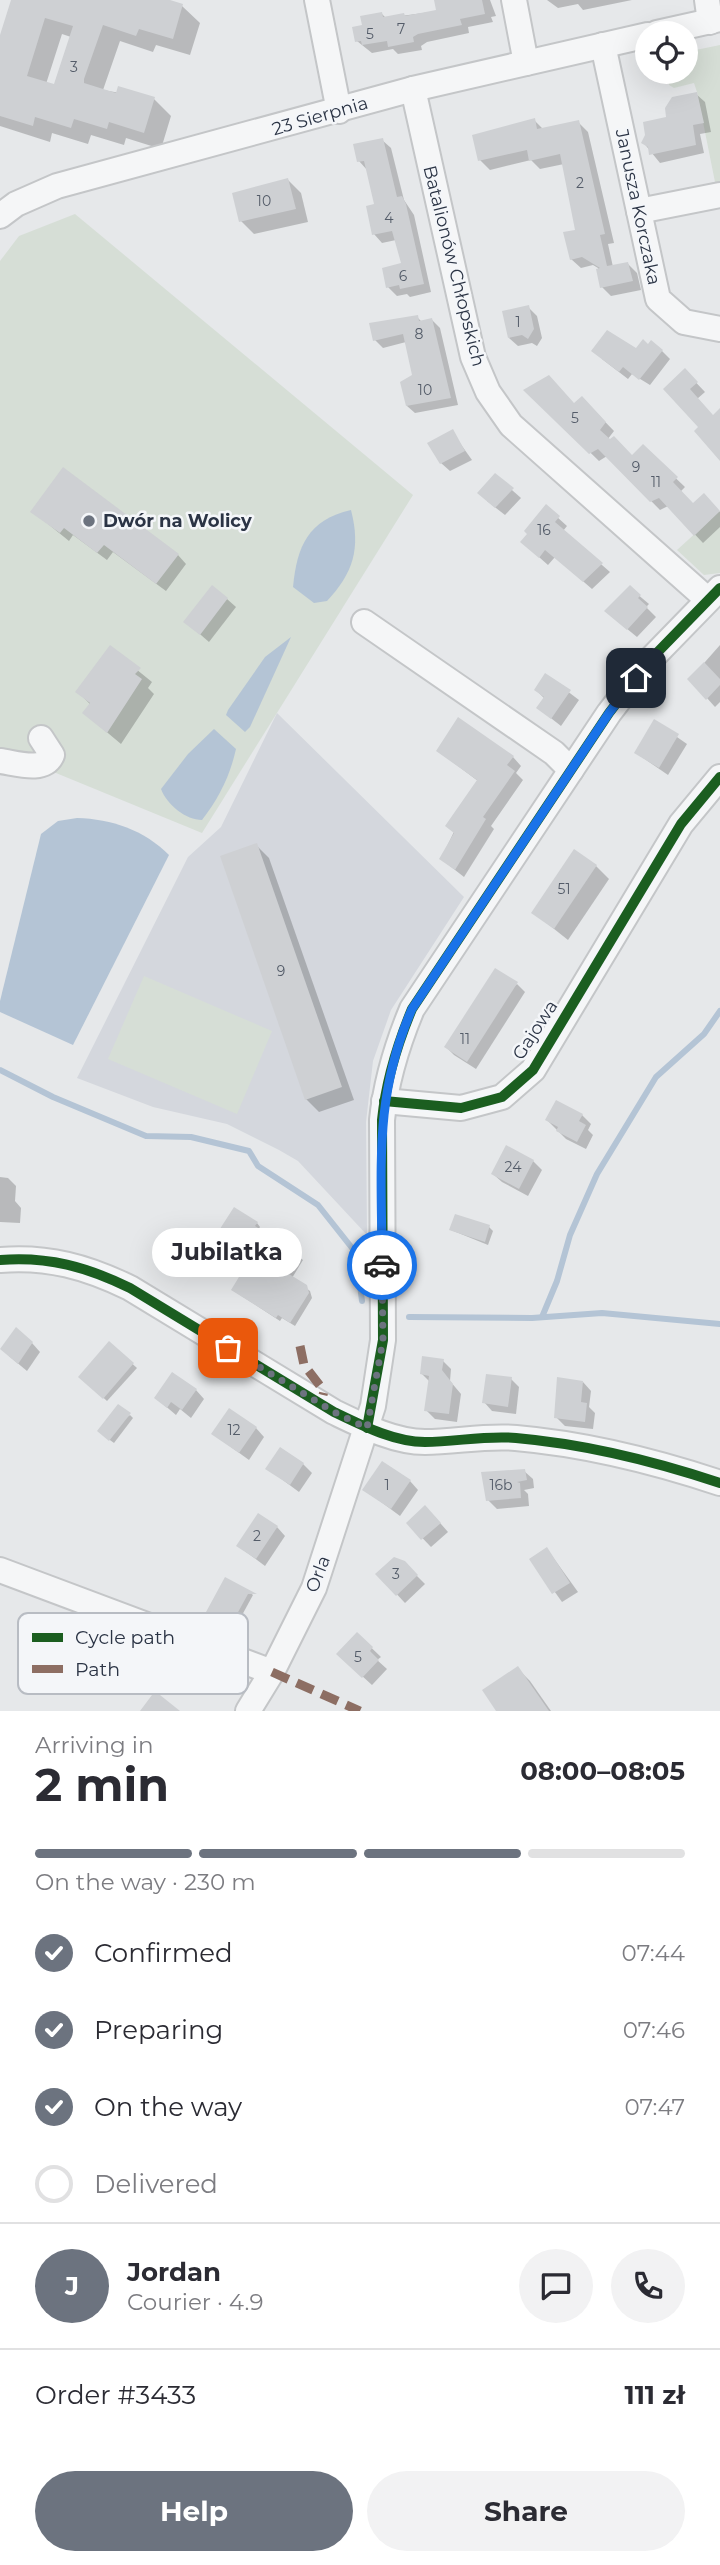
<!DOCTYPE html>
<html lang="en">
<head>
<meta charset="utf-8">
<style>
	body { margin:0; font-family:Montserrat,sans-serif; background:#f2f2f3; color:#2b2b33; height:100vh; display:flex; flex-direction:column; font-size:26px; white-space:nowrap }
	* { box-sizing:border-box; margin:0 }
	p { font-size:23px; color:#7c7c81 }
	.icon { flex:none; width:38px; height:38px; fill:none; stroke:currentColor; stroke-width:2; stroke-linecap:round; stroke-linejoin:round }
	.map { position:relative; height:1711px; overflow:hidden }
	.panel { display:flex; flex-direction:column; background:#fff; flex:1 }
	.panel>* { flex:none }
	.tools { position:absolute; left:635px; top:21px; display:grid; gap:14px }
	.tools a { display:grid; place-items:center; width:63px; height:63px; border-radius:50%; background:#fff; box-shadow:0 7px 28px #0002; font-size:35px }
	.pin { position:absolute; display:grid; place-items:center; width:60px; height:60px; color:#fff; margin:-30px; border-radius:14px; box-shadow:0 4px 10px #0006 }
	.courier { position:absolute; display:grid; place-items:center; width:70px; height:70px; margin:-35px; border:5px solid #1a73e8; border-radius:50%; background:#fff; color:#222; box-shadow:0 2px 9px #0007 }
	.bubble { position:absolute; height:49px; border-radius:24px; background:#fff; box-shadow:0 7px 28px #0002; font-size:23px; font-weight:700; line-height:49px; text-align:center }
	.head em { font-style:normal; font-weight:700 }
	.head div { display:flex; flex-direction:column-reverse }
	.head { display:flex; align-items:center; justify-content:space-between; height:119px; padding:0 35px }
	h1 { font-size:46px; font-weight:700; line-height:52px }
	.bar { display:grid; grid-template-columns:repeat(4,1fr); gap:10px 7px; align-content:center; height:84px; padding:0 35px }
	.bar i { height:9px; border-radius:5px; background:#e1e1e2 }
	.bar .selected { background:#6c737f }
	.bar p { grid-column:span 4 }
	.line { display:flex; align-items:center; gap:18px; padding:0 35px; border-top:2px solid #e1e1e2 }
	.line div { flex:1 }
	.round { display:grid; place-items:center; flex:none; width:74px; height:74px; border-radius:37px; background:#f2f2f3 }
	ol { padding:0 35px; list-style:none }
	li { display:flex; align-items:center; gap:21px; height:77px }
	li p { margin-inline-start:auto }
	li .icon { padding:7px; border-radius:50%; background:#6c737f; color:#fff; stroke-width:4 }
	li:last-child { color:#7c7c81 }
	li i { width:38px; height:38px; border:4px solid #e1e1e2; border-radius:50% }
	.primary-button { display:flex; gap:14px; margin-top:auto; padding:14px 35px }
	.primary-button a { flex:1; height:80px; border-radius:42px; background:#6c737f; color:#fff; font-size:28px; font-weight:700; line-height:80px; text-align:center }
	.primary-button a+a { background:#f2f2f3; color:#2b2b33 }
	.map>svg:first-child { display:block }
	.built { fill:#d4d7dd }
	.green { fill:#d6ded6 }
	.water { fill:#b4c4d5 }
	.shadow { fill:#0003; fill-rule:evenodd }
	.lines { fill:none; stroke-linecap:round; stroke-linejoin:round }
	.stream { stroke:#b4c4d5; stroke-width:6 }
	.building { fill:#ced0d3; fill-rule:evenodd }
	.minor-casing { stroke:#c4c6c8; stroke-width:28 }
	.minor { stroke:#f5f6f7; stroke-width:24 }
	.quiet { stroke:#8d6e63; stroke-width:9; stroke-dasharray:18 9; stroke-linecap:butt }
	.cycleway-casing { stroke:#f4f6f9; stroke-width:15 }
	.cycleway { stroke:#1b5e20; stroke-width:10 }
	.done { stroke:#6c737f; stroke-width:7; stroke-dasharray:0 12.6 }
	.route { stroke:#1a73e8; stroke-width:9 }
	.poi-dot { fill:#6c737f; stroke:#f4f6f9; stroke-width:2.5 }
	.labels { text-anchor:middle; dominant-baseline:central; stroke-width:5; stroke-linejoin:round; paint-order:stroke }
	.number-label { font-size:14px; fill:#545c69 }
	.street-label { font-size:18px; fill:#2b3445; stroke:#f4f6f9 }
	.poi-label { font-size:18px; font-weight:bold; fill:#2b3445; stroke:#f4f6f9; text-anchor:start }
	.key { fill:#f4f6f9; stroke:#b8bcc3; stroke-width:2 }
	.key-label { font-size:19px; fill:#2b3445 }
</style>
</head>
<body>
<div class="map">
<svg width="720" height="1711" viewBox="0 0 720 1711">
	<rect width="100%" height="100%" fill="#e6e8ea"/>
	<!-- built -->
	<polygon class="built" points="277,713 464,897 391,1010 373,1061 366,1122 367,1235 298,1161 279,1150 227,1124 153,1107 77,1078 188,857 221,827"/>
	<!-- green -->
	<g class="green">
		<polygon points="720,45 720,190 692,191 692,188 715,182 697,92 694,83 674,88 669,85 667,72 686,72 686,52"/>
		<polygon points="75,214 413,495 202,833 0,750 0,261 19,236"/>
		<polygon points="720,511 720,573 704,575 677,550"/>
		<polygon points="144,976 272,1031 237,1114 108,1059"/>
	</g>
	<!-- water -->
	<g class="water">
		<path d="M351,510C361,549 353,573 327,601L314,603L293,587C297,546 308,520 351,510Z"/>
		<polygon points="291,637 250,727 245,732 226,715 228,710 265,657"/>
		<path d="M214,729L236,749C230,776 219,798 202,820C186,820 167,805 161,789L188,754Z"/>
		<path d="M77,818C112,819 144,830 169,855L73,1045L0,1012V1001L41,834L58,821Z"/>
	</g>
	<!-- shadow -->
	<g class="shadow">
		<path d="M13,0H164L182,6L200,23L190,55L156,45L153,52L120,41L103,90L154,99L171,116L161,149L126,138L124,145L91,135L88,144L52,133L50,142L0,126V41ZM62,34L71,37L55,87L46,84Z"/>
		<polygon points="447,0 490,0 496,16 491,17 493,22 468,27 469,33 427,42 421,46 422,50 398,54 393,49 372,53 357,41 364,26 381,13 386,18 438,11"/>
		<polygon points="547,0 632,0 583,10 578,4 558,8"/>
		<polygon points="696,94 705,102 711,132 700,134 704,153 660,163 643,142"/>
		<polygon points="534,120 544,130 578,122 588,132 614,243 608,244 613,267 628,264 637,273 641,290 611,296 602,287 598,268 593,265 581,268 571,259 577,231 564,164 540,169 531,160 490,170 480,160"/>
		<polygon points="382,140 391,148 404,200 414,215 431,292 410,297 407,294 397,296 388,287 403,265 396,240 382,243 374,234 376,206 368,171 359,161"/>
		<polygon points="288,180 301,193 308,222 254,234 241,221"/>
		<polygon points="528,307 537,316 542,338 537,346 532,343 518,346 509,338"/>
		<polygon points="417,317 422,322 432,320 440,328 458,405 415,413 407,406 414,376 406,342 383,348 375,340"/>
		<polygon points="637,350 662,351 670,359 650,385 632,374 628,379 602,359"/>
		<polygon points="685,371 705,392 697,399 713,417 720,411 720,458 701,427 666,389"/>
		<polygon points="526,390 574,405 582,398 614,431 604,444 633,458 643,447 685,487 680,492 693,505 704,495 720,512 720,527 703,543 668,506 660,510 607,456 599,461"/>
		<polygon points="452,432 472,460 450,471 441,463"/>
		<polygon points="495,475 521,498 505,515 487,501"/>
		<polygon points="546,507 567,526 563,531 610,572 592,589 555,557 548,565 531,550"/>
		<polygon points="32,511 178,555 186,564 166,591 113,552 107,560 73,535 69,541"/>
		<polygon points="630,588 649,604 646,607 656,617 637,637 615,619"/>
		<polygon points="227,599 236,607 209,642 186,622"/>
		<polygon points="720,645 720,702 715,707 690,679"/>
		<polygon points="110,648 152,682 148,688 154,694 121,744 84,713 91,705 78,692"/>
		<polygon points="546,675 579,700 561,726 538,708 545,699 536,690"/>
		<polygon points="654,721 687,744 668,775 636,753"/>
		<polygon points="438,751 513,757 521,766 516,773 523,780 491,826 494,829 464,877 441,859 478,781"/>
		<polygon points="256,845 269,858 354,1100 319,1112 306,1099"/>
		<polygon points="596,866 609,879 568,940 534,913"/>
		<polygon points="517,984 525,992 476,1069 454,1055 446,1047"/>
		<polygon points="582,1115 591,1124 588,1130 593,1135 586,1149 566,1139 547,1120"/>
		<polygon points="533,1161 542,1170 528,1196 502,1182 493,1174"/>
		<polygon points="0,1177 8,1178 16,1186 15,1201 21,1208 20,1223 0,1222"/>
		<polygon points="257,1223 260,1227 258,1230 303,1260 292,1278 310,1291 312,1298 295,1326 282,1318 280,1321 237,1293 244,1273 209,1249"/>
		<polygon points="489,1227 493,1231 488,1245 451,1230"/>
		<polygon points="32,1343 40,1352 27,1371 9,1356"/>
		<polygon points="110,1344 137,1368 107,1401 81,1377"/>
		<polygon points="443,1361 451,1369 450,1381 461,1394 457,1422 435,1419 426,1410 430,1382 422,1374"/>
		<polygon points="511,1379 519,1387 516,1414 492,1411 484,1402"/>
		<polygon points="583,1382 591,1391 589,1407 595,1413 593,1429 565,1426 556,1417"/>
		<polygon points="196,1390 204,1399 191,1418 180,1409 176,1415 156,1398"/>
		<polygon points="130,1415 133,1418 114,1443 103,1435"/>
		<polygon points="256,1428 264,1437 249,1460 213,1434"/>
		<polygon points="303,1464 312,1473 299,1492 268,1469"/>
		<polygon points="524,1471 533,1479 534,1488 524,1490 528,1494 529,1506 497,1509 488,1500"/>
		<polygon points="410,1481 418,1490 400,1516 365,1490"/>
		<polygon points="434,1516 448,1532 431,1547 408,1523"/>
		<polygon points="277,1527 285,1536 265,1566 238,1546"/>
		<polygon points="547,1549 578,1592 562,1602 532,1560"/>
		<polygon points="404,1563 425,1584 405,1603 378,1574"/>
		<polygon points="249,1592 253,1595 235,1628 208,1612"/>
		<polygon points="357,1634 381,1657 377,1660 387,1669 372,1685 338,1654"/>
		<polygon points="517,1668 530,1681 551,1711 498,1711 485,1691"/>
	</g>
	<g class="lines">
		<!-- stream -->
		<g class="stream">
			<polyline points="0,1070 53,1097 146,1136 191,1137 249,1151 258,1166 318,1205 356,1253 362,1301"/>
			<polyline points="409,1317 532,1318 602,1313 720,1324"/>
			<polyline points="542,1317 557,1281 570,1235 597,1174 656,1077 704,1034 720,1011"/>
		</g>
	</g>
	<!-- building -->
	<g class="building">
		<path d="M11,0H170L183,4L173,39L139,29L136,36L103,25L84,79V83L116,93L118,86L155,97L144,133L109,122L107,129L74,119L71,128L35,117L33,126L0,116V35ZM45,18L73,26L54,84L27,76Z"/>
		<polygon points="434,0 482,0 485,14 460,19 462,25 418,34 413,37 414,42 388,47 387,41 362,45 361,41 355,42 352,27 362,25 360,16 382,12 383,17 404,13 405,16 436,10"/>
		<polygon points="697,92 704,123 693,125 696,145 649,155 648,147 641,143 645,135 643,122 666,117 665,108 672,97"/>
		<polygon points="535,118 537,129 579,120 605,234 600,235 607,266 628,262 633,281 600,288 596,269 600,268 582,257 570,260 563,232 575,230 560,154 529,161 527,150 478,161 472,135"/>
		<polygon points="383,138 397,197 402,196 406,204 424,284 400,289 399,285 386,288 382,268 401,263 392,231 372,235 366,206 374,204 364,161 357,162 353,144"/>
		<polygon points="288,178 296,209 239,222 232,193"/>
		<polygon points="529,305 534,329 528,339 522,335 508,338 502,311"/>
		<polygon points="418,315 419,321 432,318 451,398 406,406 400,382 412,375 403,334 373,341 369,323"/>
		<polygon points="607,330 636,348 643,339 648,344 651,340 663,350 639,380 623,367 619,372 591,351"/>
		<polygon points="685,368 698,382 690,389 713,415 720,408 720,461 694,431 698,427 663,389"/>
		<polygon points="549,375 574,403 582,396 606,422 600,430 610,439 614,436 632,455 643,444 678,477 673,482 693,503 704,493 720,511 694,536 659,498 650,502 598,449 589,454 523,390"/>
		<polygon points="453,429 465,451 440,464 427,443"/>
		<polygon points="63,467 179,554 156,584 104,545 97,553 64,528 60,533 30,512"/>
		<polygon points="495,473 514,488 495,508 477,493"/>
		<polygon points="546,504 560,516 555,522 603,563 583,582 545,550 539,558 520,542 527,534 524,531"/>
		<polygon points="212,585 228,598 200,635 183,622"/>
		<polygon points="630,585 641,595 638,598 648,607 627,630 604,611"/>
		<polygon points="110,645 141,668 135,674 142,679 107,733 82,713 90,703 75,692"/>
		<polygon points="704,662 720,679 720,685 706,700 687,679"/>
		<polygon points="545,673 571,690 551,719 536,708 544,697 534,690"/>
		<polygon points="458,717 514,756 507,765 515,771 483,817 486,819 455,870 439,859 454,833 445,826 477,780 436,751"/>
		<polygon points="654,719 679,734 659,768 634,753"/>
		<polygon points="257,843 342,1087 305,1100 220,856"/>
		<polygon points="574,849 597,865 554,929 531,913"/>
		<polygon points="495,968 518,982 467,1062 444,1047"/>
		<polygon points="556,1100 583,1114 579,1121 586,1125 577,1142 556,1131 558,1127 545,1120"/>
		<polygon points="506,1145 534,1160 519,1189 491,1174"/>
		<polygon points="234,1207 258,1222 255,1226 300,1255 289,1274 307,1285 309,1293 290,1323 278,1315 276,1318 231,1290 242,1272 207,1249"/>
		<polygon points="455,1214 490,1225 485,1242 449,1230"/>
		<polygon points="16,1327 33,1342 18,1364 0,1349"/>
		<polygon points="109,1341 134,1363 103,1399 78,1377"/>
		<polygon points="422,1356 444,1359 442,1370 453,1384 449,1414 424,1411 429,1376 420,1374"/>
		<polygon points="172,1372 197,1389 182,1410 171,1402 167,1408 154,1398"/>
		<polygon points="486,1374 512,1377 508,1407 482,1403"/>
		<polygon points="557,1377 583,1381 581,1402 587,1403 585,1422 554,1418"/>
		<polygon points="118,1404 131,1413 109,1441 97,1431"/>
		<polygon points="229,1408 257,1427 239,1453 211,1434"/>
		<polygon points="280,1447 304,1463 290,1485 265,1469"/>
		<polygon points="382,1461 411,1480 391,1509 362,1490"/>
		<polygon points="525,1469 527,1480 517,1482 520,1483 521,1498 486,1501 481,1472"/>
		<polygon points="425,1505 441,1523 421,1540 406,1523"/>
		<polygon points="258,1513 278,1526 256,1559 236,1546"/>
		<polygon points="547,1547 570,1583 552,1594 529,1559"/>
		<polygon points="394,1557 405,1561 418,1575 396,1596 375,1574"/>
		<polygon points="225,1577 257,1594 248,1594 231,1625 206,1612"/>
		<polygon points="357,1632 373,1647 370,1651 379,1660 362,1678 336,1654"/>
		<polygon points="518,1666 549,1711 496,1711 482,1690"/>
		<polygon points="155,1691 180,1711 140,1711"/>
	</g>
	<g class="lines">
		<defs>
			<g id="minor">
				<polyline points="317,0 339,111"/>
				<polyline points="514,0 526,63"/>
				<polyline points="707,0 710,22"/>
				<polyline points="657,33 720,19"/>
				<polyline points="603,45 658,299 684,322 720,329"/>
				<polyline points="413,89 473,357 488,392 511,425 707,599"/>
				<polyline points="639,211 720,195"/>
				<polyline points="0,216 16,204 57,186 413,89 648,35"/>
				<polyline points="364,622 554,753 571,770"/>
				<path d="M0,761C16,763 44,773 52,755L41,738"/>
				<polyline points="384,1101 461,1108 502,1097 533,1070 681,824 720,777"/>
				<path d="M0,1260C48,1256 87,1267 130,1288L334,1412C361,1425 394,1442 425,1442C456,1442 485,1435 516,1438C585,1444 654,1461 720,1483"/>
				<polyline points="0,1570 272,1672"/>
				<path d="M248,1711L272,1672L314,1588L373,1406L383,1340L382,1120C386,1080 397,1045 412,1009L609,713L649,661L720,588"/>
			</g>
		</defs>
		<!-- minor casing -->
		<use href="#minor" class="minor-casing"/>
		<!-- minor -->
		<use href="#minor" class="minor"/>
		<!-- quiet -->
		<g class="quiet">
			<polyline points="300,1346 304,1365 324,1391 323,1395"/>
			<polyline points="272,1672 360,1711"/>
		</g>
		<defs>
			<g id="cycleway">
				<polyline points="384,1101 461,1108 502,1097 533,1070 681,824 720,777"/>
				<path d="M0,1260C48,1256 87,1267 130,1288L334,1412C361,1425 394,1442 425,1442C456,1442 485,1435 516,1438C585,1444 654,1461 720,1483"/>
				<path d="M367,1428L383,1340L382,1120C386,1080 397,1045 412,1009L609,713L649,661L720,588"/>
			</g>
		</defs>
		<!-- cycleway casing -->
		<use href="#cycleway" class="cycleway-casing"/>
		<!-- cycleway -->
		<use href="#cycleway" class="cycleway"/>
	</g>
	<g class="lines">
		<!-- done -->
		<polyline class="done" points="228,1348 334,1412 367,1428 383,1340 382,1265"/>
		<!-- route -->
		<path class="route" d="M382,1265C382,1170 373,1098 412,1009L609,713L636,678"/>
	</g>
	<!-- markers -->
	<circle class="poi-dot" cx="89" cy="521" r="7"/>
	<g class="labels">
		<!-- number labels -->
		<g class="number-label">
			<text x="401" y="29">7</text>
			<text x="370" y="34">5</text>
			<text x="74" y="67">3</text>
			<text x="580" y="183">2</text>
			<text x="264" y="201">10</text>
			<text x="389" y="218">4</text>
			<text x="403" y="276">6</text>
			<text x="518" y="322">1</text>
			<text x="419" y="334">8</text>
			<text x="425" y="390">10</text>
			<text x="575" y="418">5</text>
			<text x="636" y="467">9</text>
			<text x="656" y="482">11</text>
			<text x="544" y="530">16</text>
			<text x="564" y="889">51</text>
			<text x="281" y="971">9</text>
			<text x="465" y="1039">11</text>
			<text x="513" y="1167">24</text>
			<text x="234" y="1430">12</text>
			<text x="387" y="1485">1</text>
			<text x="501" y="1485">16b</text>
			<text x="257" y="1536">2</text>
			<text x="396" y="1574">3</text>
			<text x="358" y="1657">5</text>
		</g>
		<!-- street labels -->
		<g class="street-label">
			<text transform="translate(320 116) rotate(-16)">23 Sierpnia</text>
			<text transform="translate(638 207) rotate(78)">Janusza Korczaka</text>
			<text transform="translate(454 266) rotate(76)">Batalionów Chłopskich</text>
			<text transform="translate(535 1030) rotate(-57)">Gajowa</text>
			<text transform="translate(318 1574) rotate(-69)">Orla</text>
		</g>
		<!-- poi labels -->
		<g class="poi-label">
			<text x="103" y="521">Dwór na Wolicy</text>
		</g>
	</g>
	<!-- legend -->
	<rect x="18" y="1613" width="230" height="81" rx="10" class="key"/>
	<rect x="32" y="1633" width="31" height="9" fill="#1b5e20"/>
	<rect x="32" y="1665" width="31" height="8" fill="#8d6e63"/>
	<g class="key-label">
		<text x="75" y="1644">Cycle path</text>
		<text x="75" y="1676">Path</text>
	</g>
</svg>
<div class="tools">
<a><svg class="icon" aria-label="locate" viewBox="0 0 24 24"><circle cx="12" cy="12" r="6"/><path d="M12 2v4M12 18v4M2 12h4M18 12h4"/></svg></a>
</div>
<div class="pin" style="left:228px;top:1348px;background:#ea580c"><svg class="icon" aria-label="bag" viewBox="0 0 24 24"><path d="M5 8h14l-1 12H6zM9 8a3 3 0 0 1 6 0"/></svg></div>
<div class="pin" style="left:636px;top:678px;background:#1f2937"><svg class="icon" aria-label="home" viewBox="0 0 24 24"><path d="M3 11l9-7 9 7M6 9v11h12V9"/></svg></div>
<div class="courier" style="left:382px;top:1265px"><svg class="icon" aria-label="car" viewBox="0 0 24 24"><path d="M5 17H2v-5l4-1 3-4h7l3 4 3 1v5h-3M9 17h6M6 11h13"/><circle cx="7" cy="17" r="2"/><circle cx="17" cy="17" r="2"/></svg></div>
<div class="bubble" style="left:152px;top:1228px;width:150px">Jubilatka</div>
</div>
<section class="panel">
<div class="head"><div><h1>2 min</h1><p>Arriving in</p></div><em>08:00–08:05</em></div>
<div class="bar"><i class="selected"></i><i class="selected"></i><i class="selected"></i><i></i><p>On the way · 230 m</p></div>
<ol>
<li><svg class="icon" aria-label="check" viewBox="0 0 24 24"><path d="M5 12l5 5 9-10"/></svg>Confirmed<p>07:44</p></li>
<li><svg class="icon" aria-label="check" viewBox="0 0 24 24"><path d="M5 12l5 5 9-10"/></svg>Preparing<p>07:46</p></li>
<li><svg class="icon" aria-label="check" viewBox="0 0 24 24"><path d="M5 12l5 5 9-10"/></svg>On the way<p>07:47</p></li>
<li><i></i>Delivered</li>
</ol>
<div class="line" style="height:126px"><b class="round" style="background:#6c737f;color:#fff">J</b><div><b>Jordan</b><p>Courier · 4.9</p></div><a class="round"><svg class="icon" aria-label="chat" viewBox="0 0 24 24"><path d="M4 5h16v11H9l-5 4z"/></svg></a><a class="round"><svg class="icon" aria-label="phone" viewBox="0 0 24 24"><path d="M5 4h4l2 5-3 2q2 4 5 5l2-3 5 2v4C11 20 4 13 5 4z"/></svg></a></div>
<div class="line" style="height:91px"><div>Order #3433</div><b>111 zł</b></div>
<div class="primary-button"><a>Help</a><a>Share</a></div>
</section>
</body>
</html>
